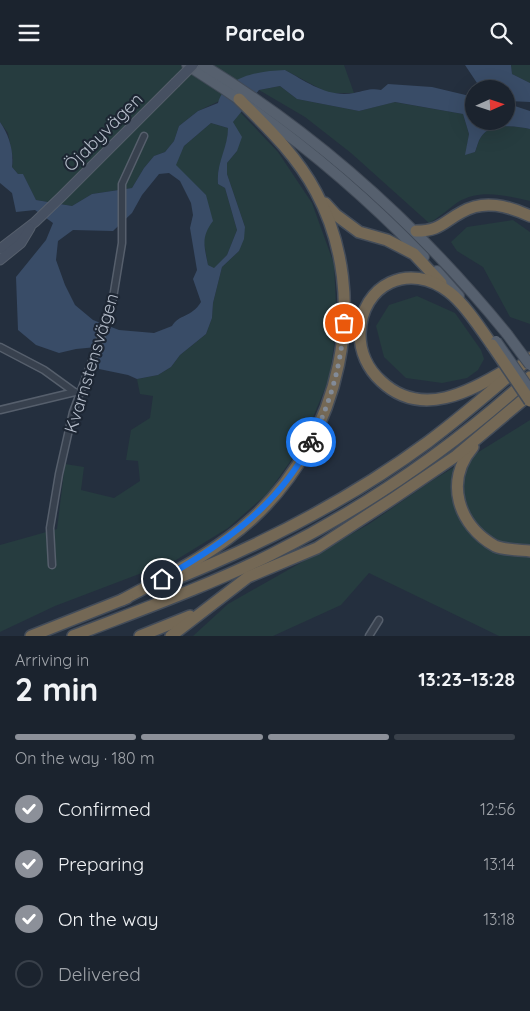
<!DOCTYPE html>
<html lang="en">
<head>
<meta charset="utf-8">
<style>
	body { margin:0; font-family:Quicksand,sans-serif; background:#242b36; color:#f1f3f6; height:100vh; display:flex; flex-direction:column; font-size:19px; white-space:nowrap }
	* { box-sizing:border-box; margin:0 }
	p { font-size:16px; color:#a0a4aa }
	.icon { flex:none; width:28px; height:28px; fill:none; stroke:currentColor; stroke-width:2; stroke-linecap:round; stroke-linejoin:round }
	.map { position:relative; height:571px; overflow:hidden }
	.side { display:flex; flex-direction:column; background:#1b232e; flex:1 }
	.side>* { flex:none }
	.needle { width:32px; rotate:87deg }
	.fabs { position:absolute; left:465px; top:15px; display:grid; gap:10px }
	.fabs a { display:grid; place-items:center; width:50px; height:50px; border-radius:50%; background:#1b232e; box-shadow:0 5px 20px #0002,0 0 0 1px #39404a; font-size:25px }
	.pin { position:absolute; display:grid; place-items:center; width:42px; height:42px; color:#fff; margin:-21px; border:2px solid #fff; border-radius:50%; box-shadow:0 1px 5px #0007 }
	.courier { position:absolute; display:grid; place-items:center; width:50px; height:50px; margin:-25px; border:4px solid #1a73e8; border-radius:50%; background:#fff; color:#222; box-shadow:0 1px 6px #0007 }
	.overview em { font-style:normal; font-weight:700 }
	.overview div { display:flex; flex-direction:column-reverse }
	.overview { display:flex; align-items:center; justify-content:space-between; height:85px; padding:0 15px }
	h1 { font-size:32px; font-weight:700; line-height:38px }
	.bar { display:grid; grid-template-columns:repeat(4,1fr); gap:8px 5px; align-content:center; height:60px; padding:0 15px }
	.bar i { height:6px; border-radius:4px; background:#39404a }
	.bar .current { background:#8c9099 }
	.bar p { grid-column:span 4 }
	ol { padding:0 15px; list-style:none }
	li { display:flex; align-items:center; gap:15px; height:55px }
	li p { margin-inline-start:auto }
	li .icon { padding:5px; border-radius:50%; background:#8c9099; color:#fff; stroke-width:4 }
	li:last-child { color:#a0a4aa }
	li i { width:28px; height:28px; border:2px solid #39404a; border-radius:50% }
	header { display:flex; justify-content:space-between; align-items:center; height:65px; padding:0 15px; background:#1b232e; font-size:22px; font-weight:700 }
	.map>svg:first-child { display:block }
	.green { fill:#263c3f }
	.water { fill:#394c67; fill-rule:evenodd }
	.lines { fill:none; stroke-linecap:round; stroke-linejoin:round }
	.street-casing { stroke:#565f6c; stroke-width:9 }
	.secondary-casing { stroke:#565f6c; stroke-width:11 }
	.primary-casing { stroke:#414a57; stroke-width:12 }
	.highway-casing { stroke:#434c59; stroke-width:14 }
	.street { stroke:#38414e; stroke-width:6 }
	.secondary { stroke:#465061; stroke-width:9 }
	.primary { stroke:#56606e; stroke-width:10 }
	.highway { stroke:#746855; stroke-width:11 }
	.secondary-bridge-casing { stroke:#565f6c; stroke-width:11; stroke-linecap:butt }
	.primary-bridge-casing { stroke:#414a57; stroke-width:12; stroke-linecap:butt }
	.highway-bridge-casing { stroke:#434c59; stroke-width:14; stroke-linecap:butt }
	.secondary-bridge { stroke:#465061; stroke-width:9 }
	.primary-bridge { stroke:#56606e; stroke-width:10 }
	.highway-bridge { stroke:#746855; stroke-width:11 }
	.done { stroke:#828b98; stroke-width:5; stroke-dasharray:0 9 }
	.route { stroke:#1a73e8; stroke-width:6 }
	.labels { text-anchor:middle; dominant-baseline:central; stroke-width:4.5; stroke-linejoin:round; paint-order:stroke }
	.street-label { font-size:18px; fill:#b4bcc9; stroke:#1d2633 }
</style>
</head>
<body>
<header><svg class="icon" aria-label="menu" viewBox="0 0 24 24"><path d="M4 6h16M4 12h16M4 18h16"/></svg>Parcelo<svg class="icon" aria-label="search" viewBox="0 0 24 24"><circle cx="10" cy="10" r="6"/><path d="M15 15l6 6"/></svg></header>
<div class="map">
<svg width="530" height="571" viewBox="0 0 530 571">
	<rect width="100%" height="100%" fill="#242f3e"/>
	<!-- green -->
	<g class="green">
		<polygon points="0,0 344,0 354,28 328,28 285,5 198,46 179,61 174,76 165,87 154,91 144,103 132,123 92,129 72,141 36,135 23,109 18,109 12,102 13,93 8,68 0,57"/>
		<polygon points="511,0 530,0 530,18 512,9"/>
		<path d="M280,21L297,34L359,46L394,37L463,49L469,69L466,89L475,87C477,82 478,76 481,72C490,57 516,61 530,64V136C506,131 481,123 458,137C448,144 440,152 429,158L351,88L305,52L259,25Z"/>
		<polygon points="240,47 278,87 312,138 334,199 337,260 329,314 301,381 268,428 228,463 176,495 55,541 0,567 0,480 57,464 65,399 84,402 81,425 114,433 140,416 138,396 126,395 131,365 150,353 153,331 140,329 137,314 158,310 171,302 180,290 206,269 212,253 213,238 222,202 239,186 245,162 227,109 227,98 237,86 233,57"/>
		<path d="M211,58L228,63C229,83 216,98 218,119L225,123L237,165L227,190L214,204L208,200L204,178L206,130L175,100L184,81Z"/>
		<polygon points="513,155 530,167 530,259 510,252 483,202 457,186 451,177 467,162"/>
		<polygon points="417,231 455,248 481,285 484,294 478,305 467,313 442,318 406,313 384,292 376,261 389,240"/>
		<polygon points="530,355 530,571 499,571 369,508 341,540 273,571 193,571 228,539 369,459 430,417"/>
	</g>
	<!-- water -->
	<g class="water">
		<polygon points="465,0 511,0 512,9 530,18 530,37 506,36 506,24 481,24"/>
		<path d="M285,5C307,17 328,33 354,28C365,26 370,23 381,25L388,19L432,22L474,32V56H506V38L530,46V64C516,61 490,57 481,72C478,76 477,82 475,87L465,90L469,69L463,49L395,37L359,46L297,34L280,21L259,25L233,57L242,72L237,86L227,98V109L245,162L244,174L239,186L222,202L213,238L212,253L206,269L180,290L171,302L158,310L137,314L128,310L99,304L97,282L76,284L59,288L36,280L18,265L16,212L46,175L53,158L35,145L16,147L12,128L0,118V57C9,70 14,86 12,102L18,109H23L36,135L72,141L92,129L132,123L144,103L154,91L165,87L174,76L179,61L198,46L218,38C226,10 260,6 285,5ZM211,58L228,63C228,83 216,98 218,119L225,123L237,165L227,190L214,203L208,200C204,180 201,172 213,156L206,130L176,100L184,81ZM169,108L180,116L191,138L193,150L190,163L197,205L193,214L201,237C191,253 179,249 172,261L154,268L119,265L93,255L75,240L65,220L56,195L58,176L73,165L113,166L132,148L142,130L159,109Z"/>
	</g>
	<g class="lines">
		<defs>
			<g id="street">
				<polyline points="0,282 44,305 73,326"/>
				<polyline points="0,345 75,327"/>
				<polyline points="52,500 50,463 59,409 73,347 106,258 113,233 122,178 122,119 144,71"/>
				<polyline points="369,571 379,555"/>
			</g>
			<g id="secondary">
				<polyline points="0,184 35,157 62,131 175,18"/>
				<polyline points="0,195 21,178 30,163"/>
			</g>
			<g id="primary">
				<path d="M187,0C275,55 352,117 424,192"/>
				<path d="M203,0C321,72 420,162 507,269"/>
				<polyline points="437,206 459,231"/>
			</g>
			<g id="highway">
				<polyline points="325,138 336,150 359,167 387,175 414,189 441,218"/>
				<path d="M416,166C440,166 443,157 462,147C484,134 508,141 530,151"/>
				<path d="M492,280C481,264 464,238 449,227C410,196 361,219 360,269C360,287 368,304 381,316C421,354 470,327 509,303"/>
				<path d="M473,382C444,416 458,460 495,481C504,485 520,485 530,486"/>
				<path d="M168,517C259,481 348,436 428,377C463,351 496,322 530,293"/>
				<path d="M122,535C167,511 215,488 253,453C340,373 373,233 316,127C297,91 268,63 239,34"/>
				<polyline points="31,571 127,533"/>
				<path d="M73,571C140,545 208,521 272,489C366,442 452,383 530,312"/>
				<polyline points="140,571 190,551"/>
				<polyline points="171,571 248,512 317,483 394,433 456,391 530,329"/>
			</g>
		</defs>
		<!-- street casing -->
		<use href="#street" class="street-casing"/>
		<!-- secondary casing -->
		<use href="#secondary" class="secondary-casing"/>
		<!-- primary casing -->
		<use href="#primary" class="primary-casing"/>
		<!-- highway casing -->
		<use href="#highway" class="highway-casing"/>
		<!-- street -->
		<use href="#street" class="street"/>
		<!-- secondary -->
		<use href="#secondary" class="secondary"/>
		<!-- primary -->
		<use href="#primary" class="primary"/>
		<!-- highway -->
		<use href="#highway" class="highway"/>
		<defs>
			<polyline id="secondary-bridge" points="175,18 193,0"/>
			<g id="primary-bridge">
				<polyline points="507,269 530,300"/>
				<polyline points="496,276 530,325"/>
			</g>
			<polyline id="highway-bridge" points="492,280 530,336"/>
		</defs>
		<!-- secondary-bridge casing -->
		<use href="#secondary-bridge" class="secondary-bridge-casing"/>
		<!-- primary-bridge casing -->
		<use href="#primary-bridge" class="primary-bridge-casing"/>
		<!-- highway-bridge casing -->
		<use href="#highway-bridge" class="highway-bridge-casing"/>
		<!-- secondary-bridge -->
		<use href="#secondary-bridge" class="secondary-bridge"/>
		<!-- primary-bridge -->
		<use href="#primary-bridge" class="primary-bridge"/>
		<!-- highway-bridge -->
		<use href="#highway-bridge" class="highway-bridge"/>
	</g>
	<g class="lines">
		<!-- done -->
		<path class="done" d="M311,377C330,339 341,301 344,258"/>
		<!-- route -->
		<path class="route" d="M162,514C222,480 279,441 311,377"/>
	</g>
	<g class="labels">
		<!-- street labels -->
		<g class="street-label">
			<text transform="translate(103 67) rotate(-45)">Öjabyvägen</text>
			<text transform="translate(91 298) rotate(-73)">Kvarnstensvägen</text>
		</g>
	</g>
</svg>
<div class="fabs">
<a><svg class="needle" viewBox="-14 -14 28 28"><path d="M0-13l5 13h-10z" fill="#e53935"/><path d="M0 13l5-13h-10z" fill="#a0a4aa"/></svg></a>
</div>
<div class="pin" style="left:344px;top:258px;background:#ea580c"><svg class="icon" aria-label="bag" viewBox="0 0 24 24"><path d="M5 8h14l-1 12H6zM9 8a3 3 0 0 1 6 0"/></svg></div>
<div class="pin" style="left:162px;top:514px;background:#1f2937"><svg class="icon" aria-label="home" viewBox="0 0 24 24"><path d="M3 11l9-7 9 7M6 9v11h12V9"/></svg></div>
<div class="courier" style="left:311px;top:377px"><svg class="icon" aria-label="bike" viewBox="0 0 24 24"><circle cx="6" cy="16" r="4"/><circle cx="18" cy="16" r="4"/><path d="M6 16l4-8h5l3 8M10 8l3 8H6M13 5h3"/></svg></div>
</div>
<section class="side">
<div class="overview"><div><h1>2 min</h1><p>Arriving in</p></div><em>13:23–13:28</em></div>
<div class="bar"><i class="current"></i><i class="current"></i><i class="current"></i><i></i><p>On the way · 180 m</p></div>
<ol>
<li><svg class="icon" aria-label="check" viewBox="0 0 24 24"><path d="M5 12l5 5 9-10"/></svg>Confirmed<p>12:56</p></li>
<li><svg class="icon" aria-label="check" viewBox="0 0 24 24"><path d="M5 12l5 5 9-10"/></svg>Preparing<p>13:14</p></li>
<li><svg class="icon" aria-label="check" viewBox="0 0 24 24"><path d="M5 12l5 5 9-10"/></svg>On the way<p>13:18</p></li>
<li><i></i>Delivered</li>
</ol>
</section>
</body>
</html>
